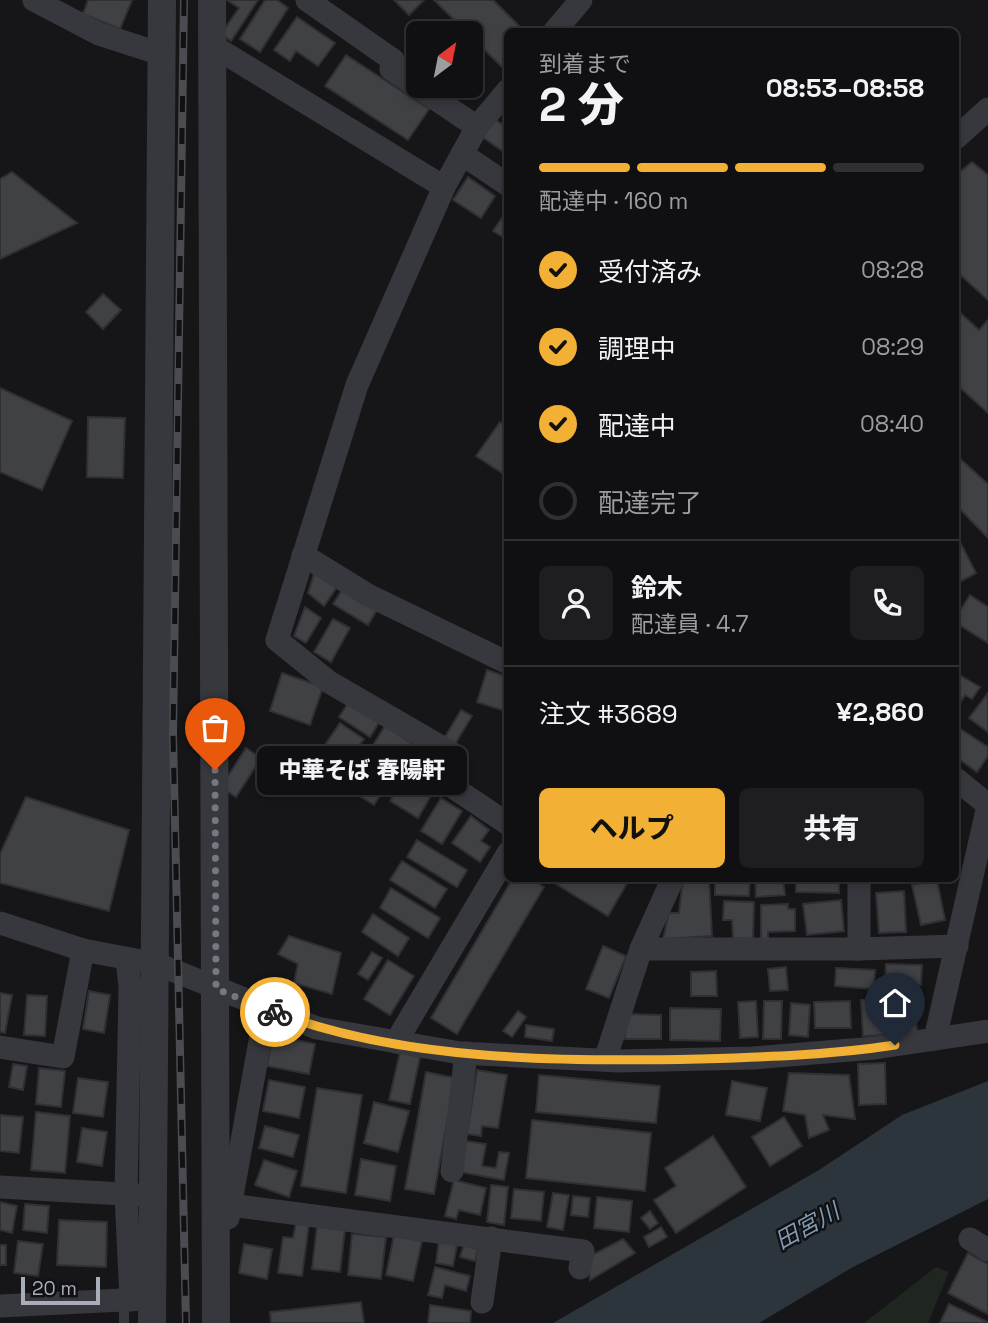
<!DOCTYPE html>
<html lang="ja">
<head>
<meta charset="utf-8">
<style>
	body { margin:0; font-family:"Space Grotesk","Noto Sans JP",sans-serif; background:#1e1e20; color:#f1f3f6; height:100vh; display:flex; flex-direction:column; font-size:26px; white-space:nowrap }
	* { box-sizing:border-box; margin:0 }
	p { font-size:23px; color:#9c9d9f }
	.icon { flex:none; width:38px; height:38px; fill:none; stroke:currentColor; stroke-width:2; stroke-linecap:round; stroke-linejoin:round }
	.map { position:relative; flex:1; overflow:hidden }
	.details { position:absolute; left:504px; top:28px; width:455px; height:854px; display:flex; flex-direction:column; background:#101012; border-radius:10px; box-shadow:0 4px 10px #0003,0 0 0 2px #303032 }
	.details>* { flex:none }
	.needle { width:46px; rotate:32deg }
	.buttons { position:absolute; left:406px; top:21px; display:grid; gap:14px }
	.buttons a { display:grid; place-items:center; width:77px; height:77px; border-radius:10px; background:#101012; box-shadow:0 4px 10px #0003,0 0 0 2px #303032; font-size:35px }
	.scale { position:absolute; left:21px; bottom:18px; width:79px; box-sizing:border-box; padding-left:7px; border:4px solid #a8adb8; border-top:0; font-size:19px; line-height:24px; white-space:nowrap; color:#a8adb8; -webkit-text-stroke:5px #111113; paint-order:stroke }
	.pin { position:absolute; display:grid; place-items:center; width:60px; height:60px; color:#fff; margin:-72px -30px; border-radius:50% 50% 50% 0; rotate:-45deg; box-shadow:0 0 7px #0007 }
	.pin .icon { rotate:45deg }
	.courier { position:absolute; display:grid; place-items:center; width:70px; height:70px; margin:-35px; border:5px solid #f2b134; border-radius:50%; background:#fff; color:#222; box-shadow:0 2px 9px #0007 }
	.bubble { position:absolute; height:49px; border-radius:10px; background:#101012; box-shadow:0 4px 10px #0003,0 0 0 2px #303032; font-size:23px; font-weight:800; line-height:49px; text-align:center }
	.summary em { font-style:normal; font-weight:800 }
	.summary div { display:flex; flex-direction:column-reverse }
	.summary { display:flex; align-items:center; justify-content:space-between; height:119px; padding:0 35px }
	h1 { font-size:46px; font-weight:800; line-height:52px }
	.bar { display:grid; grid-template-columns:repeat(4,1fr); gap:10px 7px; align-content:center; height:84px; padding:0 35px }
	.bar i { height:9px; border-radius:5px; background:#303032 }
	.bar .selected { background:#f2b134 }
	.bar p { grid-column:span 4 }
	.line { display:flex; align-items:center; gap:18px; padding:0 35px; border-top:2px solid #303032 }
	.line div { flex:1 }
	.round { display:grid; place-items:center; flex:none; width:74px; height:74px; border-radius:10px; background:#1e1e20 }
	ol { padding:0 35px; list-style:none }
	li { display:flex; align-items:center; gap:21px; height:77px }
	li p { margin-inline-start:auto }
	li .icon { padding:7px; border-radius:50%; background:#f2b134; color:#111; stroke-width:4 }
	li:last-child { color:#9c9d9f }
	li i { width:38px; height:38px; border:4px solid #303032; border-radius:50% }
	.primary-button { display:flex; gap:14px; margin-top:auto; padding:14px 35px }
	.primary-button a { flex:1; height:80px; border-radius:10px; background:#f2b134; color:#111; font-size:28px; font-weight:800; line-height:80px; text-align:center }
	.primary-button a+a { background:#1e1e20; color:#f1f3f6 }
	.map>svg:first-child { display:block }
	.green { fill:#1e261f }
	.water { fill:#2c353c }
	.building { fill:#404145; stroke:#303034; stroke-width:2 }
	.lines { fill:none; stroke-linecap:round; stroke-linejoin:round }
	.service { stroke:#37383d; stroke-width:10 }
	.minor { stroke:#37383d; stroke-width:23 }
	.tertiary { stroke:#37383d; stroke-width:28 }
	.rail-casing { stroke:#4a4c52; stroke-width:8 }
	.rail { stroke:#111113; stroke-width:5; stroke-dasharray:16; stroke-linecap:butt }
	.done { stroke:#757880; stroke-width:7; stroke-dasharray:0 12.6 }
	.route { stroke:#f2b134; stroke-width:9 }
	.labels { text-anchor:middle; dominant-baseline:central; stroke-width:5; stroke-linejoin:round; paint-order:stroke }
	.water-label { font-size:23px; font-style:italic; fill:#7f9bb3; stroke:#111113 }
</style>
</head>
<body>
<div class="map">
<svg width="988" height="1323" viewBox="0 0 988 1323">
	<rect width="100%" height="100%" fill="#161618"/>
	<!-- green -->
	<polygon class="green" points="936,1267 949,1272 928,1323 864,1323"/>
	<!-- water -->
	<polygon class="water" points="988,1081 988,1199 853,1267 759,1323 553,1323 819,1170 902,1115"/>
	<!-- building -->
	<g class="building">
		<polygon points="88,0 132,0 120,29 83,14"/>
		<polygon points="227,0 258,0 231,41 221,34 239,8"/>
		<polygon points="265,0 277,0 288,8 260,52 240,39"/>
		<polygon points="394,0 424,0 409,15"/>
		<polygon points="434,0 493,0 525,32 508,32 508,63 503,68"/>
		<polygon points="297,17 335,43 318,66 296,51 290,61 274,50"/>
		<polygon points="346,55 429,109 408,140 325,86"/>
		<polygon points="493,118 508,128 508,155 481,136"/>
		<polygon points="972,162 988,175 988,300 956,271 956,175"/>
		<polygon points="12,172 77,223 0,259 0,179"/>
		<polygon points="468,177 495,196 481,218 453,200"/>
		<polygon points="508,209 508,240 493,231"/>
		<polygon points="103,294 121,310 103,329 86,312"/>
		<polygon points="956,309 979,330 988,320 988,413 956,384"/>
		<polygon points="0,388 72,421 42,490 0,472"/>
		<polygon points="88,417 125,418 123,478 87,477"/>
		<polygon points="500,422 508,427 508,477 476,456"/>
		<polygon points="956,455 988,484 988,538 956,505"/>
		<polygon points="959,540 976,573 956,584 956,542"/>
		<polygon points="315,571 339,584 324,606 308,593"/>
		<polygon points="344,587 378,608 368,625 333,604"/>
		<polygon points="970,595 988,607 988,643 956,623 956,617"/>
		<polygon points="305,607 321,618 306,643 294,636"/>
		<polygon points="333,619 350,628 331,662 314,652"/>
		<polygon points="487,670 508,677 508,712 477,702"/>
		<polygon points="282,673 323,687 310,725 270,711"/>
		<polygon points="956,673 980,687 972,699 965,695 956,710"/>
		<polygon points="988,693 988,732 969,718"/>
		<polygon points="351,699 381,719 370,737 339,717"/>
		<polygon points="461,710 472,716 455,744 445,737"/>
		<polygon points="340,723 364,739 339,774 316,758"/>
		<polygon points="385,726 413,744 402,762 394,757 385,770 365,758"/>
		<polygon points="959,728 988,747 988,756 977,772 956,757 956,733"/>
		<polygon points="422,744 436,755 443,769 439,775 411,758"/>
		<polygon points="246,748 261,758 236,797 221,787"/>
		<polygon points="358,768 386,786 374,805 346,788"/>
		<polygon points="405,778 432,794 418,818 390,801"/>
		<polygon points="26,797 129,830 109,911 0,883 0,854"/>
		<polygon points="441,798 462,811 442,844 421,831"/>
		<polygon points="471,816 489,830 481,841 490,847 480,862 452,843"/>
		<polygon points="417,840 467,870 457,887 407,857"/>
		<polygon points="402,861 447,889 435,908 390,880"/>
		<polygon points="513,878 529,878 544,887 457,1034 431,1018"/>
		<polygon points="630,878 608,916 548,879 549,878"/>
		<polygon points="683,878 709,878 712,936 663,939 669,913 679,913"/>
		<polygon points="750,878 749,896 715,895 715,879"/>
		<polygon points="755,878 783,878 785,895 756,897"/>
		<polygon points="796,878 839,878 839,893 796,892"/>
		<polygon points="937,880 945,920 921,925 912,885"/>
		<polygon points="391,888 440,918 428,938 380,908"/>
		<polygon points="904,891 906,932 879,933 876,893"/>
		<polygon points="841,900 844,931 807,935 803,904"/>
		<polygon points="724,901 754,902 753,939 733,938 732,920 723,920"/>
		<polygon points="788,904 788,909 795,909 795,931 768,932 768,941 761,941 761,905"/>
		<polygon points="373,914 409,938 398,956 362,932"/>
		<polygon points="289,936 341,953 332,994 294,983 298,964 278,954"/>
		<polygon points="603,946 626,956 609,998 586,989"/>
		<polygon points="372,952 382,958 368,980 358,974"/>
		<polygon points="388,960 414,976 390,1015 364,999"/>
		<polygon points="886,964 922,965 921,985 885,985"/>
		<polygon points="786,967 788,990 770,991 768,969"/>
		<polygon points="836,968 875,970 874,989 835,986"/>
		<polygon points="716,971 717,996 691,996 691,972"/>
		<polygon points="89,991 110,995 104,1033 83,1029"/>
		<polygon points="0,993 12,995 5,1033 0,1032"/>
		<polygon points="27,995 47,996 45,1036 24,1035"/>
		<polygon points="914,997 917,1033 863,1036 861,1000"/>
		<polygon points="756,1001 758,1037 740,1038 738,1002"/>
		<polygon points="764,1001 782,1001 781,1039 763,1039"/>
		<polygon points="850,1001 851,1028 815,1028 814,1002"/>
		<polygon points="791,1003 810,1005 808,1037 789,1035"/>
		<polygon points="670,1008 721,1009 720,1041 670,1040"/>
		<polygon points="518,1011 526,1017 512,1037 503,1031"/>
		<polygon points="626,1014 661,1015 661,1039 625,1039"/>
		<polygon points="526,1025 554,1029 552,1041 525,1037"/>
		<polygon points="273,1035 315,1044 309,1074 267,1066"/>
		<polygon points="400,1052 420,1057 410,1104 389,1100"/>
		<polygon points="885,1063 886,1104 859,1105 858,1064"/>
		<polygon points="13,1064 27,1066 23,1090 9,1087"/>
		<polygon points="39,1068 65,1071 61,1107 36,1104"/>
		<polygon points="477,1070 507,1075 498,1128 482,1126 481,1136 467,1134"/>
		<polygon points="426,1072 455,1078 434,1194 405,1189"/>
		<polygon points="789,1073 849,1075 855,1119 823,1115 829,1130 809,1138 805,1115 783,1111"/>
		<polygon points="539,1075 660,1086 656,1123 536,1112"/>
		<polygon points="78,1078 108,1082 103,1117 73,1113"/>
		<polygon points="269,1080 305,1087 299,1118 263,1111"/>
		<polygon points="732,1081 767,1088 760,1121 726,1115"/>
		<polygon points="317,1088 362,1095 346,1193 301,1186"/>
		<polygon points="374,1102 409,1111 398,1152 364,1143"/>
		<polygon points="36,1112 70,1116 65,1173 31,1170"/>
		<polygon points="0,1115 23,1117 19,1153 0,1151"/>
		<polygon points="784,1117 802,1146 770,1166 752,1137"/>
		<polygon points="532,1120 651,1133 645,1191 526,1178"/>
		<polygon points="265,1126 299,1135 293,1157 259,1148"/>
		<polygon points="82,1128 107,1132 102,1166 77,1162"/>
		<polygon points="713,1136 746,1187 676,1233 654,1200 676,1186 665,1168"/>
		<polygon points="466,1141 486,1144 482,1166 496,1168 499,1152 509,1153 504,1180 460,1172"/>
		<polygon points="361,1159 396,1166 390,1201 355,1195"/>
		<polygon points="264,1160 297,1171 289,1197 255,1185"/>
		<polygon points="454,1180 486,1188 480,1215 459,1210 456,1219 445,1216"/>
		<polygon points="491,1185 508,1187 504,1225 487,1222"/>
		<polygon points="514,1189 544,1192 541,1221 511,1218"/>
		<polygon points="553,1193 569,1195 563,1230 547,1227"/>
		<polygon points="573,1196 590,1198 588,1217 571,1215"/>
		<polygon points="597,1197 632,1201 629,1232 594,1228"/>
		<polygon points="0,1202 17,1206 12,1233 0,1230"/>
		<polygon points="25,1204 49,1206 47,1233 23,1230"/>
		<polygon points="650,1211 658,1223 650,1229 641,1218"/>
		<polygon points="59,1220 107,1222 106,1267 57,1265"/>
		<polygon points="296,1223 309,1224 302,1276 278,1273 283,1237 293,1238"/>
		<polygon points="317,1226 345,1229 340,1272 312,1269"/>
		<polygon points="661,1227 667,1237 649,1247 644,1237"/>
		<polygon points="352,1234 386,1237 381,1279 348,1275"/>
		<polygon points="394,1235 422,1241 413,1281 386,1275"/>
		<polygon points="623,1239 635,1253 590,1280 588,1257"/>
		<polygon points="18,1241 43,1244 38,1276 14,1273"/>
		<polygon points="439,1241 457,1245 453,1266 436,1263"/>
		<polygon points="244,1244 272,1249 267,1279 239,1273"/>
		<rect x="0" y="1245" width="6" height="20"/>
		<polygon points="464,1245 478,1249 475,1261 460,1257"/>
		<polygon points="968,1253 988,1264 988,1314 948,1293"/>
		<polygon points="435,1267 470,1276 466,1291 445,1285 442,1298 428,1295"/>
		<polygon points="361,1302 364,1323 271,1323 270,1312"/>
		<polygon points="949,1304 988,1322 988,1323 940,1323"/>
		<polygon points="430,1305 471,1311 470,1323 428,1323"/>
	</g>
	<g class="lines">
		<!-- service -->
		<polyline class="service" points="124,1323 124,1300"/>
		<!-- minor -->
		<g class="minor">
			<polyline points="34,0 99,34 161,54"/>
			<polyline points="307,0 393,60 391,69 477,127"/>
			<polyline points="554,32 581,0"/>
			<polyline points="213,46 444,187 477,127 508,90"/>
			<polyline points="956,138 988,109"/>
			<polyline points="462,154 508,185"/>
			<polyline points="444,187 357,385 277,640 329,682 450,752 451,786 508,824"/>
			<polyline points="303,555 368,595 508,663"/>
			<polyline points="956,779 988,805"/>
			<polyline points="859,878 859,949 957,946"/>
			<polyline points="0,923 83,950 157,964 317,1028 460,1053 619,1061 753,1058 875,1048 988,1031"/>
			<polyline points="641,949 859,949"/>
			<polyline points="127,959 130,987 126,1195 131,1300"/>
			<polyline points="935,1039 988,806"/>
			<polyline points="396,1042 508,853"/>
			<polyline points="0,1047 63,1057 83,950"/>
			<polyline points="605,1060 641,949 673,878"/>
			<polyline points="452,1171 466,1053"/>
			<polyline points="0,1187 140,1195"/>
			<polyline points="230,1205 583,1251 580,1268"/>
			<polyline points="228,1218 266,1008"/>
			<polyline points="970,1239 988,1250"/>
			<polyline points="482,1302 491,1238"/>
			<polyline points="0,1306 144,1299"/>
		</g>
		<!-- tertiary -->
		<g class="tertiary">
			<polyline points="212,0 216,1323"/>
			<polyline points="152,1323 162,0"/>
		</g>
		<defs>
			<polyline id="rail" points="184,0 173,734 186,1323"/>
		</defs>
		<!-- rail casing -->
		<use href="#rail" class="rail-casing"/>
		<!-- rail -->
		<use href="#rail" class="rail"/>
	</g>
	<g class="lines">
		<!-- done -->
		<polyline class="done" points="215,770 216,989 275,1012"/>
		<!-- route -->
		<path class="route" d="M275,1012C401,1061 565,1062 699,1059C764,1057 831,1055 895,1045"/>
	</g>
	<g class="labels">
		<!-- water labels -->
		<g class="water-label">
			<text transform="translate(807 1226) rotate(-29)">田宮川</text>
		</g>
	</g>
</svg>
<div class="buttons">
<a><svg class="needle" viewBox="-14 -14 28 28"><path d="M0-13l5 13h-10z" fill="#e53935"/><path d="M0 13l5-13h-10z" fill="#9c9d9f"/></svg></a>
</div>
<div class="scale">20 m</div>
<div class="pin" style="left:215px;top:770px;background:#ea580c"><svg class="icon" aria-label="bag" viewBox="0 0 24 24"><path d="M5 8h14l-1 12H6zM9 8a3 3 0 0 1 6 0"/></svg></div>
<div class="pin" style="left:895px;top:1045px;background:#1f2937"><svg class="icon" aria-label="home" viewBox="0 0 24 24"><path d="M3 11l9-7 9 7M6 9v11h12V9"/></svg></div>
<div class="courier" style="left:275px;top:1012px"><svg class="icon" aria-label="bike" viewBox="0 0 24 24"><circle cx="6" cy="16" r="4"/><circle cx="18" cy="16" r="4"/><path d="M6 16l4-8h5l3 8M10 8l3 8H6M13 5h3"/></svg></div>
<div class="bubble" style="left:257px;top:746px;width:210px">中華そば 春陽軒</div>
<section class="details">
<div class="summary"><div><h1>2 分</h1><p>到着まで</p></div><em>08:53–08:58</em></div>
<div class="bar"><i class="selected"></i><i class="selected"></i><i class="selected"></i><i></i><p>配達中 · 160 m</p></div>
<ol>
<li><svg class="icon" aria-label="check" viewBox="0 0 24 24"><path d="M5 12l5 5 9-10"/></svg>受付済み<p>08:28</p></li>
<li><svg class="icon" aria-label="check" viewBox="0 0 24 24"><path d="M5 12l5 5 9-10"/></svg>調理中<p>08:29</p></li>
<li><svg class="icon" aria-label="check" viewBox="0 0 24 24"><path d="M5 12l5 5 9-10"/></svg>配達中<p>08:40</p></li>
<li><i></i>配達完了</li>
</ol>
<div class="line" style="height:126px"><a class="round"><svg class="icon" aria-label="person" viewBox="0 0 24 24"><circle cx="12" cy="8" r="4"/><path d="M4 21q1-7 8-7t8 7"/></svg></a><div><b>鈴木</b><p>配達員 · 4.7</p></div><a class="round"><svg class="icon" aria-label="phone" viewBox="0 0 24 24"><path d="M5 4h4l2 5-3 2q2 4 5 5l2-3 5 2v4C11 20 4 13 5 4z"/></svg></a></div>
<div class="line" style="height:91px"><div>注文 #3689</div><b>¥2,860</b></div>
<div class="primary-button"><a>ヘルプ</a><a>共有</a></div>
</section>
</div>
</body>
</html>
